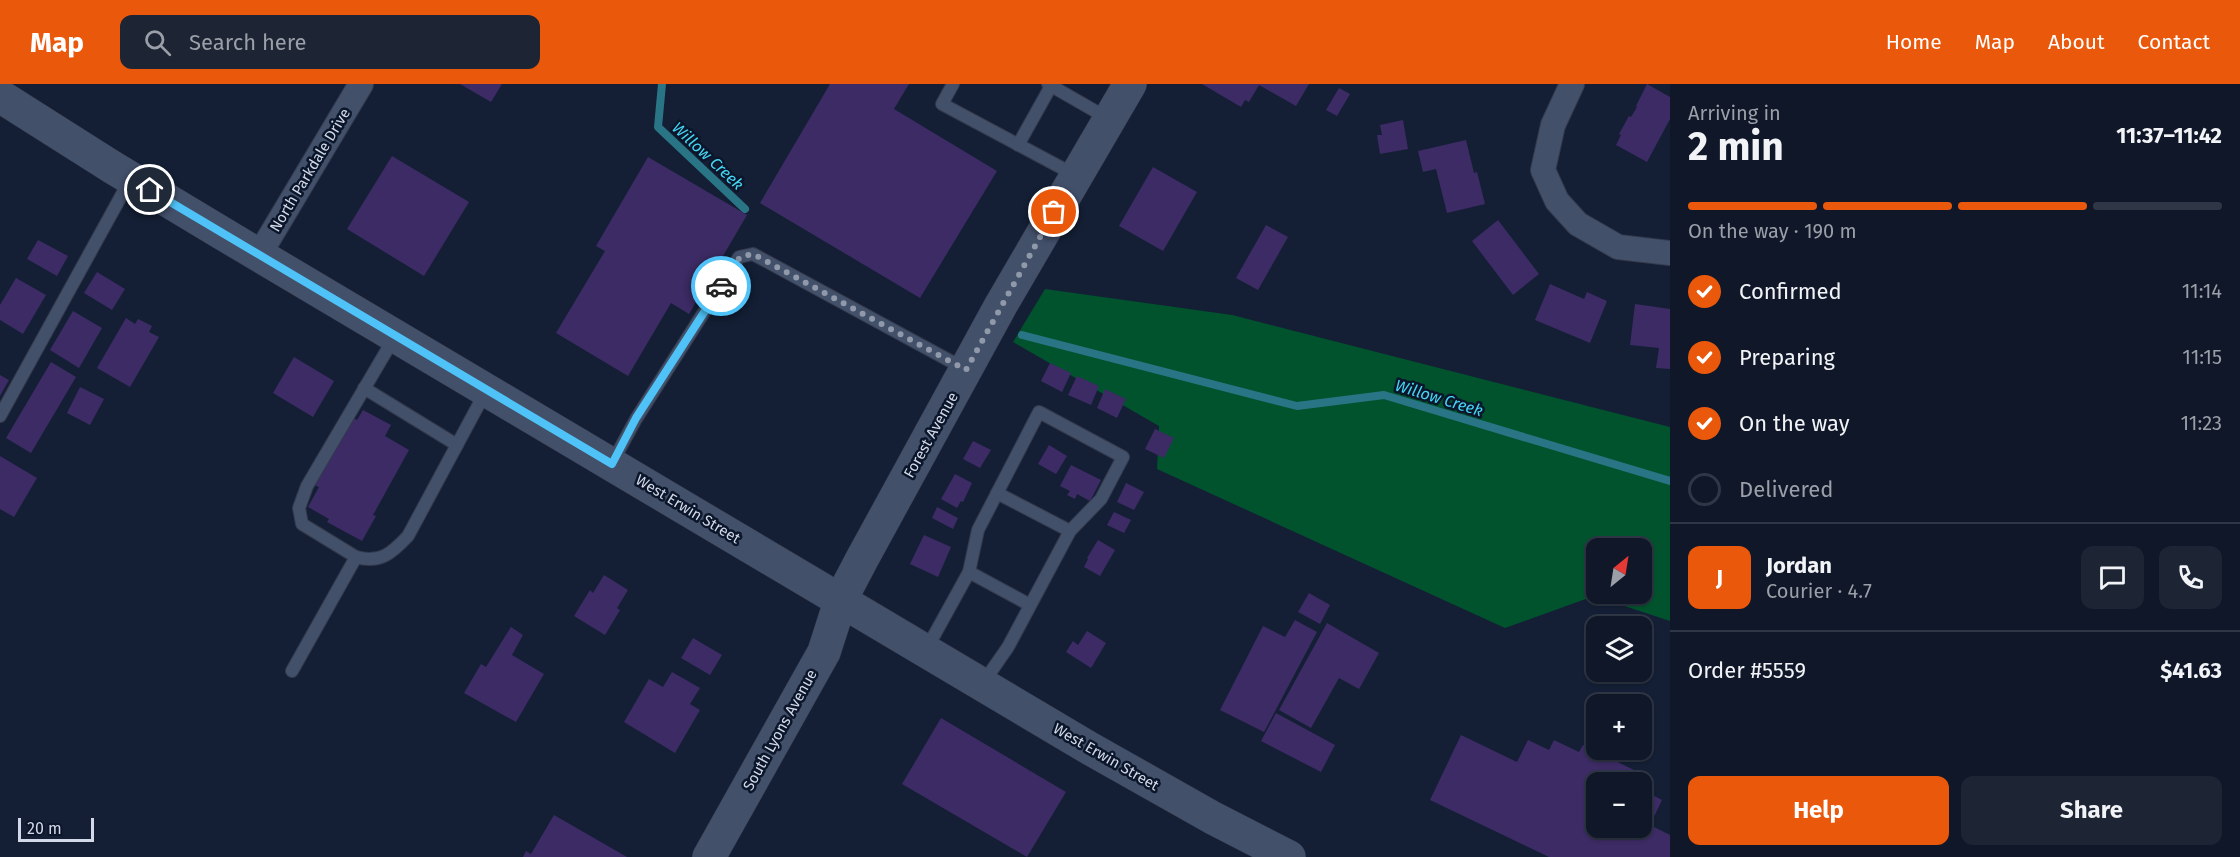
<!DOCTYPE html>
<html lang="en">
<head>
<meta charset="utf-8">
<style>
	body { margin:0; font-family:"Fira Sans",sans-serif; background:#1d2434; color:#f1f3f6; height:100vh; display:flex; flex-direction:column; font-size:22px; white-space:nowrap }
	* { box-sizing:border-box; margin:0 }
	p { font-size:20px; color:#9b9fa8 }
	.icon { flex:none; width:33px; height:33px; fill:none; stroke:currentColor; stroke-width:2; stroke-linecap:round; stroke-linejoin:round }
	.map { position:relative; flex:1; overflow:hidden }
	.panel { display:flex; flex-direction:column; background:#0f1728; width:570px }
	.panel>* { flex:none }
	.needle { width:39px; rotate:30deg }
	.tools { position:absolute; left:1586px; top:454px; display:grid; gap:12px }
	.tools a { display:grid; place-items:center; width:66px; height:66px; border-radius:12px; background:#0f1728; box-shadow:0 2px 4px #0004,0 0 0 2px #2f3645; font-size:30px }
	.scale { position:absolute; left:18px; bottom:15px; width:76px; box-sizing:border-box; padding-left:6px; border:3px solid #d2dae9; border-top:0; font-size:16px; line-height:21px; white-space:nowrap; color:#d2dae9; -webkit-text-stroke:4px #0b162b; paint-order:stroke }
	.pin { position:absolute; display:grid; place-items:center; width:51px; height:51px; color:#fff; margin:-26px; border:3px solid #fff; border-radius:50%; box-shadow:0 2px 6px #0007 }
	.courier { position:absolute; display:grid; place-items:center; width:60px; height:60px; margin:-30px; border:4px solid #4fc3f7; border-radius:50%; background:#fff; color:#222; box-shadow:0 2px 8px #0007 }
	.head em { font-style:normal; font-weight:700 }
	.head div { display:flex; flex-direction:column-reverse }
	.head { display:flex; align-items:center; justify-content:space-between; height:102px; padding:0 18px }
	h1 { font-size:39px; font-weight:700; line-height:45px }
	.bar { display:grid; grid-template-columns:repeat(4,1fr); gap:9px 6px; align-content:center; height:72px; padding:0 18px }
	.bar i { height:8px; border-radius:4px; background:#2f3645 }
	.bar .current { background:#ea580c }
	.bar p { grid-column:span 4 }
	.line { display:flex; align-items:center; gap:15px; padding:0 18px; border-top:2px solid #2f3645 }
	.line div { flex:1 }
	.round { display:grid; place-items:center; flex:none; width:63px; height:63px; border-radius:12px; background:#1d2434 }
	ol { padding:0 18px; list-style:none }
	li { display:flex; align-items:center; gap:18px; height:66px }
	li p { margin-inline-start:auto }
	li .icon { padding:6px; border-radius:50%; background:#ea580c; color:#fff; stroke-width:4 }
	li:last-child { color:#9b9fa8 }
	li i { width:33px; height:33px; border:3px solid #2f3645; border-radius:50% }
	.button { display:flex; gap:12px; margin-top:auto; padding:12px 18px }
	.button a { flex:1; height:69px; border-radius:12px; background:#ea580c; color:#fff; font-size:24px; font-weight:700; line-height:69px; text-align:center }
	.button a+a { background:#1d2434; color:#f1f3f6 }
	header { display:flex; align-items:center; gap:36px; box-sizing:border-box; height:84px; padding:0 30px; background:#ea580c; color:#fff }
	header strong { font-size:28px }
	nav { display:flex; gap:33px; margin-inline-start:auto; font-size:21px }
	.search { width:420px; height:54px; background:#1d2434; display:flex; align-items:center; gap:15px; box-sizing:border-box; padding:0 21px; border-radius:12px; color:#9b9fa8; font-size:22px }
	main { display:flex; flex:1; min-height:0 }
	.map>svg:first-child { display:block }
	.forest { fill:#00532d; fill-rule:evenodd }
	.lines { fill:none; stroke-linecap:round; stroke-linejoin:round }
	.stream { stroke:#2a7585; stroke-width:8 }
	.building { fill:#3c2b64 }
	.lane-casing { stroke:#343a4d; stroke-width:14 }
	.street-casing { stroke:#343a4d; stroke-width:26 }
	.secondary-casing { stroke:#343a4d; stroke-width:34 }
	.lane { stroke:#43506a; stroke-width:12 }
	.street { stroke:#43506a; stroke-width:24 }
	.secondary { stroke:#43506a; stroke-width:33 }
	.done { stroke:#9099aa; stroke-width:6; stroke-dasharray:0 10.8 }
	.route { stroke:#4fc3f7; stroke-width:8 }
	.labels { text-anchor:middle; dominant-baseline:central; stroke-width:5; stroke-linejoin:round; paint-order:stroke }
	.street-label { font-size:15px; fill:#d2dae9; stroke:#0b162b }
	.water-label { font-size:16px; font-style:italic; fill:#45d6f3; stroke:#0b162b }
</style>
</head>
<body>
<header>
<strong>Map</strong>
<div class="search"><svg class="icon" aria-label="search" viewBox="0 0 24 24"><circle cx="10" cy="10" r="6"/><path d="M15 15l6 6"/></svg>Search here</div>
<nav><a>Home</a><a>Map</a><a>About</a><a>Contact</a></nav>
</header>
<main>
<div class="map">
<svg width="1670" height="773" viewBox="0 0 1670 773">
	<rect width="100%" height="100%" fill="#141f35"/>
	<!-- forest -->
	<path class="forest" d="M1045,205L1232,231L1670,343V537L1594,512L1505,544L1157,385L1159,342L1013,258ZM1596,465H1641V510H1596Z"/>
	<g class="lines">
		<!-- stream -->
		<g class="stream">
			<polyline points="662,0 658,43 745,125"/>
			<polyline points="1022,251 1297,322 1384,311 1670,397"/>
		</g>
	</g>
	<!-- building -->
	<g class="building">
		<polygon points="460,0 502,0 491,18"/>
		<polygon points="830,0 909,0 894,25 997,87 920,214 760,119"/>
		<polygon points="1202,0 1309,0 1296,22 1259,1 1249,18 1245,16 1241,23"/>
		<polygon points="1647,0 1670,13 1670,35 1647,78 1616,61 1621,51 1619,50 1629,32 1631,33 1637,23 1636,22"/>
		<polygon points="1339,4 1350,10 1337,32 1326,26"/>
		<polygon points="1403,36 1408,65 1380,70 1377,51 1382,51 1380,41"/>
		<polygon points="1466,56 1474,89 1477,88 1485,120 1447,129 1436,85 1423,88 1418,67"/>
		<polygon points="392,72 469,118 424,192 347,145"/>
		<polygon points="648,73 747,131 689,230 671,219 628,292 556,249 605,167 596,162"/>
		<polygon points="1153,83 1197,108 1163,167 1119,142"/>
		<polygon points="1498,136 1539,190 1513,211 1472,157"/>
		<polygon points="1266,141 1288,153 1258,206 1236,194"/>
		<polygon points="38,156 68,172 57,192 27,175"/>
		<polygon points="97,188 125,205 112,226 84,209"/>
		<polygon points="16,194 46,211 23,250 0,236 0,221"/>
		<polygon points="1550,200 1584,215 1587,208 1607,217 1590,259 1535,236"/>
		<polygon points="1635,220 1670,225 1670,285 1656,284 1659,264 1630,261"/>
		<polygon points="73,227 102,244 79,284 50,266"/>
		<polygon points="126,234 135,240 138,235 152,242 149,248 159,253 130,303 97,284"/>
		<polygon points="294,273 334,297 313,333 273,309"/>
		<polygon points="51,278 76,293 31,369 6,354"/>
		<polygon points="1050,279 1071,289 1062,308 1041,297"/>
		<polygon points="0,291 9,296 0,312"/>
		<polygon points="1077,292 1099,302 1091,321 1068,311"/>
		<polygon points="80,303 104,315 90,341 67,329"/>
		<polygon points="1105,305 1126,315 1117,334 1097,324"/>
		<polygon points="363,326 391,341 385,352 409,366 373,431 376,432 362,457 327,438 329,435 308,423 319,403 314,401 352,333 357,336"/>
		<polygon points="1155,345 1174,354 1164,374 1145,365"/>
		<polygon points="973,357 991,366 980,384 963,375"/>
		<polygon points="1049,361 1067,372 1056,390 1038,380"/>
		<polygon points="0,372 37,394 14,433 0,425"/>
		<polygon points="1071,381 1101,396 1090,417 1077,410 1075,415 1067,411 1070,407 1060,402"/>
		<polygon points="955,390 972,399 963,418 961,417 957,424 941,415"/>
		<polygon points="1126,399 1144,408 1134,426 1117,418"/>
		<polygon points="937,423 958,434 953,445 932,434"/>
		<polygon points="1114,428 1131,436 1124,449 1107,441"/>
		<polygon points="924,451 951,463 938,493 910,480"/>
		<polygon points="1098,456 1115,466 1100,492 1084,483 1088,475 1087,474"/>
		<polygon points="604,491 628,506 617,524 620,526 605,551 574,532 590,506 593,509"/>
		<polygon points="1309,509 1330,521 1320,540 1298,528"/>
		<polygon points="1295,536 1317,548 1264,648 1220,626 1263,542 1285,553"/>
		<polygon points="1327,539 1379,569 1359,605 1339,594 1311,644 1279,626"/>
		<polygon points="511,543 523,551 512,571 544,590 516,638 464,609 481,580 486,583"/>
		<polygon points="1087,547 1106,559 1091,584 1066,568 1073,557 1078,561"/>
		<polygon points="693,554 722,571 710,591 681,574"/>
		<polygon points="672,588 700,604 690,620 700,626 675,669 624,638 649,595 663,603"/>
		<polygon points="1276,629 1335,661 1321,688 1261,657"/>
		<polygon points="941,634 1066,708 1027,773 902,700"/>
		<polygon points="1461,651 1517,678 1528,656 1549,666 1554,656 1579,668 1583,661 1638,688 1632,699 1596,699 1596,744 1641,744 1641,705 1662,716 1650,741 1670,751 1670,773 1549,773 1430,716"/>
		<polygon points="554,731 627,773 523,773 526,767 531,770"/>
	</g>
	<g class="lines">
		<defs>
			<g id="lane">
				<polyline points="953,0 942,20 1075,91"/>
				<polyline points="1048,0 1109,35"/>
				<polyline points="1018,61 1051,2"/>
				<polyline points="364,304 457,361"/>
				<polyline points="0,332 130,96"/>
				<polyline points="612,379 636,335 739,173 753,170 965,285"/>
				<polyline points="997,409 1070,447"/>
				<polyline points="356,473 302,440 299,424 307,402 394,254"/>
				<polyline points="969,488 1030,521"/>
				<polyline points="926,566 969,488 978,446 1039,328 1123,373 1101,415 1070,447 1008,563 983,599"/>
				<path d="M292,587L356,473C380,480 392,469 408,452L486,307"/>
			</g>
			<g id="street">
				<polyline points="1572,0 1553,41 1543,86 1557,117 1578,140 1618,163 1670,169"/>
				<polyline points="259,171 361,0"/>
			</g>
			<g id="secondary">
				<polyline points="0,12 112,83 225,151 1089,664 1213,734 1289,773"/>
				<polyline points="709,773 824,568 841,515 862,475 1001,221 1130,0"/>
			</g>
		</defs>
		<!-- lane casing -->
		<use href="#lane" class="lane-casing"/>
		<!-- street casing -->
		<use href="#street" class="street-casing"/>
		<!-- secondary casing -->
		<use href="#secondary" class="secondary-casing"/>
		<!-- lane -->
		<use href="#lane" class="lane"/>
		<!-- street -->
		<use href="#street" class="street"/>
		<!-- secondary -->
		<use href="#secondary" class="secondary"/>
	</g>
	<g class="lines">
		<!-- done -->
		<polyline class="done" points="721,202 740,173 753,170 966,286 1054,128"/>
		<!-- route -->
		<polyline class="route" points="150,106 612,380 636,334 721,202"/>
	</g>
	<g class="labels">
		<!-- street labels -->
		<g class="street-label">
			<text transform="translate(310 86) rotate(-59)">North Parkdale Drive</text>
			<text transform="translate(931 351) rotate(-61)">Forest Avenue</text>
			<text transform="translate(688 425) rotate(31)">West Erwin Street</text>
			<text transform="translate(780 646) rotate(-61)">South Lyons Avenue</text>
			<text transform="translate(1106 673) rotate(30)">West Erwin Street</text>
		</g>
		<!-- water labels -->
		<g class="water-label">
			<text transform="translate(708 72) rotate(43)">Willow Creek</text>
			<text transform="translate(1439 314) rotate(17)">Willow Creek</text>
		</g>
	</g>
</svg>
<div class="tools">
<a><svg class="needle" viewBox="-14 -14 28 28"><path d="M0-13l5 13h-10z" fill="#e53935"/><path d="M0 13l5-13h-10z" fill="#9b9fa8"/></svg></a>
<a><svg class="icon" aria-label="layers" viewBox="0 0 24 24"><path d="M12 4l9 5-9 5-9-5zM3 14l9 5 9-5"/></svg></a>
<a>+</a>
<a>−</a>
</div>
<div class="scale">20 m</div>
<div class="pin" style="left:1054px;top:128px;background:#ea580c"><svg class="icon" aria-label="bag" viewBox="0 0 24 24"><path d="M5 8h14l-1 12H6zM9 8a3 3 0 0 1 6 0"/></svg></div>
<div class="pin" style="left:150px;top:106px;background:#1f2937"><svg class="icon" aria-label="home" viewBox="0 0 24 24"><path d="M3 11l9-7 9 7M6 9v11h12V9"/></svg></div>
<div class="courier" style="left:721px;top:202px"><svg class="icon" aria-label="car" viewBox="0 0 24 24"><path d="M5 17H2v-5l4-1 3-4h7l3 4 3 1v5h-3M9 17h6M6 11h13"/><circle cx="7" cy="17" r="2"/><circle cx="17" cy="17" r="2"/></svg></div>
</div>
<section class="panel">
<div class="head"><div><h1>2 min</h1><p>Arriving in</p></div><em>11:37–11:42</em></div>
<div class="bar"><i class="current"></i><i class="current"></i><i class="current"></i><i></i><p>On the way · 190 m</p></div>
<ol>
<li><svg class="icon" aria-label="check" viewBox="0 0 24 24"><path d="M5 12l5 5 9-10"/></svg>Confirmed<p>11:14</p></li>
<li><svg class="icon" aria-label="check" viewBox="0 0 24 24"><path d="M5 12l5 5 9-10"/></svg>Preparing<p>11:15</p></li>
<li><svg class="icon" aria-label="check" viewBox="0 0 24 24"><path d="M5 12l5 5 9-10"/></svg>On the way<p>11:23</p></li>
<li><i></i>Delivered</li>
</ol>
<div class="line" style="height:108px"><b class="round" style="background:#ea580c;color:#fff">J</b><div><b>Jordan</b><p>Courier · 4.7</p></div><a class="round"><svg class="icon" aria-label="chat" viewBox="0 0 24 24"><path d="M4 5h16v11H9l-5 4z"/></svg></a><a class="round"><svg class="icon" aria-label="phone" viewBox="0 0 24 24"><path d="M5 4h4l2 5-3 2q2 4 5 5l2-3 5 2v4C11 20 4 13 5 4z"/></svg></a></div>
<div class="line" style="height:78px"><div>Order #5559</div><b>$41.63</b></div>
<div class="button"><a>Help</a><a>Share</a></div>
</section>
</main>
</body>
</html>
